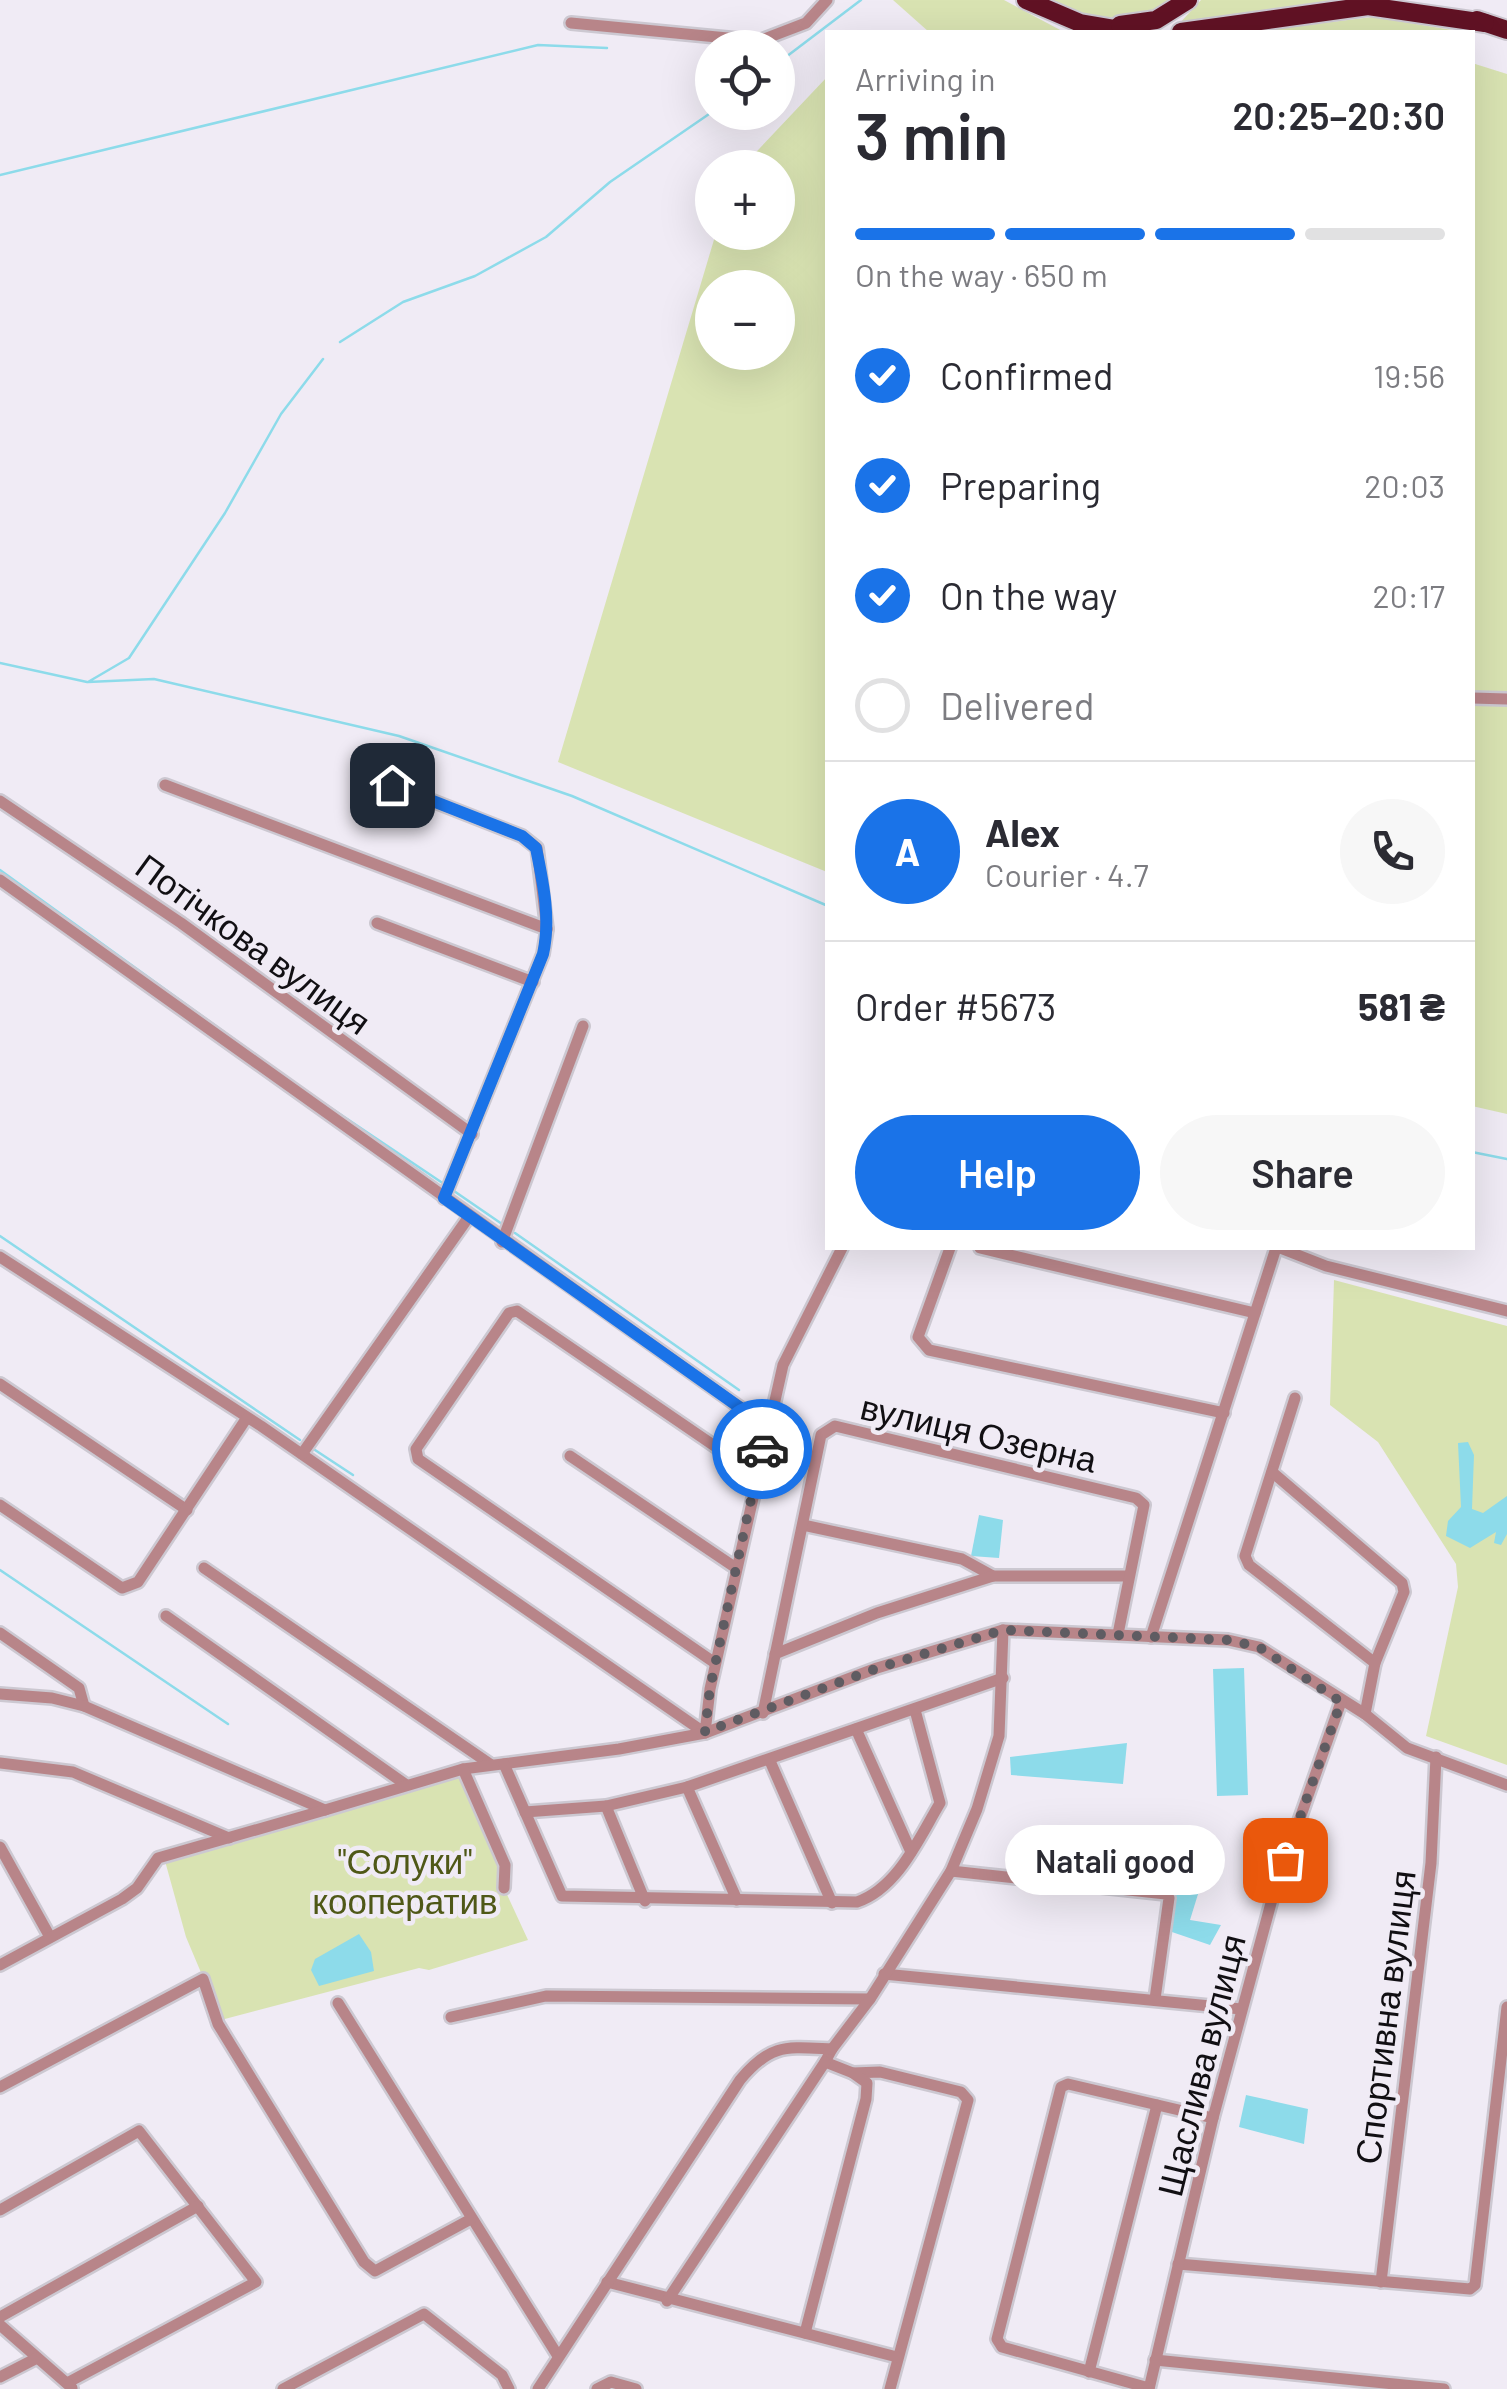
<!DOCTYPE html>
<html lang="en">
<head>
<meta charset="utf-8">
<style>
	body { margin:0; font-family:Barlow,sans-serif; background:#f7f7f7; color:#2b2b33; height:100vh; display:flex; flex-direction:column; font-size:38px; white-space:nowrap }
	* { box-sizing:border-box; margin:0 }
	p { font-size:32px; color:#7c7c81 }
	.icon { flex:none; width:55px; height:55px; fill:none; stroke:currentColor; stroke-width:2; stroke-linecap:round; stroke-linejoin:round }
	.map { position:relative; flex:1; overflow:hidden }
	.sheet { position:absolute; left:825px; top:30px; width:650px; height:1220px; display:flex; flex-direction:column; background:#fff; border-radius:0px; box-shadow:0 10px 40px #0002 }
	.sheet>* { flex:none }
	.controls { position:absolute; left:695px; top:30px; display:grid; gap:20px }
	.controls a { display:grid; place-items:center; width:100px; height:100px; border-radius:50%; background:#fff; box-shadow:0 10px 40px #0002; font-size:50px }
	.pin { position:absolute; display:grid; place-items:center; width:85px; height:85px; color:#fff; margin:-42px; border-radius:20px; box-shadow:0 5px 15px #0006 }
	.courier { position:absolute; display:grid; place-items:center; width:100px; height:100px; margin:-50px; border:8px solid #1a73e8; border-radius:50%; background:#fff; color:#222; box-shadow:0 2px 12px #0007 }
	.bubble { position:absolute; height:70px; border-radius:35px; background:#fff; box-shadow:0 10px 40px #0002; font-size:32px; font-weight:600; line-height:70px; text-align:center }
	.headline em { font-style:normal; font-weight:600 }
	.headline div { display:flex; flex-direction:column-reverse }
	.headline { display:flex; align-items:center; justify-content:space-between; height:170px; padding:0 30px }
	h1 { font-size:65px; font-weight:600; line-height:75px }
	.bar { display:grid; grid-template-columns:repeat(4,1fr); gap:15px 10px; align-content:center; height:120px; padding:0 30px }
	.bar i { height:12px; border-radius:8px; background:#e1e1e2 }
	.bar .current { background:#1a73e8 }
	.bar p { grid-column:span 4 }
	.line { display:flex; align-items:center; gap:25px; padding:0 30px; border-top:2px solid #e1e1e2 }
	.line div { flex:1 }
	.round { display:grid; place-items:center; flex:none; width:105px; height:105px; border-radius:52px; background:#f7f7f7 }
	ol { padding:0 30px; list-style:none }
	li { display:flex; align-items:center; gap:30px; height:110px }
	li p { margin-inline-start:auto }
	li .icon { padding:10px; border-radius:50%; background:#1a73e8; color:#fff; stroke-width:4 }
	li:last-child { color:#7c7c81 }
	li i { width:55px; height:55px; border:5px solid #e1e1e2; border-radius:50% }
	.action { display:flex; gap:20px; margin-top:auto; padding:20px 30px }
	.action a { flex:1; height:115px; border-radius:60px; background:#1a73e8; color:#fff; font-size:40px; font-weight:600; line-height:115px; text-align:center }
	.action a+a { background:#f7f7f7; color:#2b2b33 }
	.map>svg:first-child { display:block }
	.green { fill:#d9e3b2; fill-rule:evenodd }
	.water { fill:#8ddbea }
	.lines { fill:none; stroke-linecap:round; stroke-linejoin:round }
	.stream { stroke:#8ddbea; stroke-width:2.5 }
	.minor-casing { stroke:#ccc8d1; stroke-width:16 }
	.highway-casing { stroke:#ccc8d1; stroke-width:22 }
	.minor { stroke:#b88589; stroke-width:11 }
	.highway { stroke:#611224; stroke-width:18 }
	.done { stroke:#5f5c62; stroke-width:10; stroke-dasharray:0 18 }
	.route { stroke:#1a73e8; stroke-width:12 }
	.labels { text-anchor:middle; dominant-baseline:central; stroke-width:9; stroke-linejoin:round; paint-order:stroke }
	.street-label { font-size:35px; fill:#110f13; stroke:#f0ebf5 }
	.park-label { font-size:35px; fill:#4f5817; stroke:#f0ebf5 }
</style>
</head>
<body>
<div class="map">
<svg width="1507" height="2389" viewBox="0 0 1507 2389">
	<rect width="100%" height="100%" fill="#f0ebf5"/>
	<!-- green -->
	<g class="green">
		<polygon points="893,0 1004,0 1064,32 929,32"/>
		<path d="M1046,0H1177C1138,27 1086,19 1046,0Z"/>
		<polygon points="1201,0 1333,0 1178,25"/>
		<polygon points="1372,17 1465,32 1253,32"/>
		<polygon points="1472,63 1507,74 1507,1114 1472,1106"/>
		<path d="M827,77V872L558,762L716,233L778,232V168L742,167ZM712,288H778V352H712Z"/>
		<polygon points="1334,1280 1507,1326 1507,1765 1426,1736 1458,1587 1456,1564 1378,1442 1330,1405"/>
		<polygon points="463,1769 504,1871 504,1888 528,1940 429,1970 419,1968 221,2020 186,1937 165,1861"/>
	</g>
	<!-- water -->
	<g class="water">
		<polygon points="1468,1442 1474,1455 1472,1509 1483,1513 1507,1496 1507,1534 1501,1545 1494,1543 1496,1532 1470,1548 1446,1536 1448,1521 1461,1507 1458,1443"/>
		<polygon points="979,1515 1003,1520 999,1558 971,1556"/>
		<polygon points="1244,1668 1248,1795 1217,1796 1213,1669"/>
		<polygon points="1127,1743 1123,1784 1011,1775 1010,1757"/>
		<polygon points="1184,1856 1207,1865 1190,1920 1221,1925 1210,1945 1169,1931"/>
		<polygon points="359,1934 371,1952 374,1971 319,1986 311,1970 315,1959"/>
		<polygon points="1246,2095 1308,2109 1304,2144 1239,2127"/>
	</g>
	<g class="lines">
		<!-- stream -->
		<g class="stream">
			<polyline points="778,63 861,0"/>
			<polyline points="0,175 538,45 607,48"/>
			<polyline points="340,342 403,302 475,276 546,237 610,182 712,112"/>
			<polyline points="323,359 281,414 225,513 129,658 88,682 154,679 399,736 572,796 828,906"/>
			<polyline points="0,663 87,682"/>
			<polyline points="0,870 307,1092 444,1184"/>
			<polyline points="1472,1152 1507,1159"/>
			<polyline points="454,1191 502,1224"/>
			<polyline points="515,1233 739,1390"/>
			<polyline points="0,1236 300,1440"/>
			<polyline points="315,1450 353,1475"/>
			<polyline points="0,1570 228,1724"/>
		</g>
		<defs>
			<g id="minor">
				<polyline points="571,23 759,41 806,23 827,0"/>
				<polyline points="1472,698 1507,699"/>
				<polyline points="359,772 522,836 537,848 547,929 543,954 444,1198"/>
				<polyline points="165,785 547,929"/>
				<polyline points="0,801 181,923 472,1134"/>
				<polyline points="0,880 766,1426"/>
				<polyline points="377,923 533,982"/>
				<polyline points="502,1242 583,1026"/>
				<polyline points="950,1248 918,1337 929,1350 1224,1413"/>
				<polyline points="980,1248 1255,1313"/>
				<polyline points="1280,1248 1326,1266 1507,1311"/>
				<polyline points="0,1257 261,1426 705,1733 710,1689 783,1365 842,1248"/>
				<polyline points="0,1384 187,1510"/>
				<polyline points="1295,1398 1245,1556 1249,1565 1375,1663"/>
				<polyline points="302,1454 468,1218"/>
				<polyline points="570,1456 736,1568"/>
				<polyline points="1272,1472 1402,1583 1404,1592 1375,1663 1365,1714"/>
				<polyline points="0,1505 122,1588 138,1582 246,1419"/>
				<polyline points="803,1525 962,1559 993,1576 1128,1576"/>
				<polyline points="204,1568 490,1764"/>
				<polyline points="166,1616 405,1784"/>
				<polyline points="0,1633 79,1688 84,1706"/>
				<polyline points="1151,1637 1276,1248"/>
				<polyline points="775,1654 877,1613 993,1576"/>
				<polyline points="715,1663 418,1459 416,1449 509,1313 517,1311 757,1475"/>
				<polyline points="0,1694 52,1698 84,1706 325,1810 463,1769 619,1749 705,1733 877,1668 1003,1630 1228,1640 1259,1647 1365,1714 1407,1748 1507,1785"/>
				<polyline points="763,1713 821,1435 835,1426 1136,1498 1144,1505 1118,1634"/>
				<polyline points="856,1729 911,1852"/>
				<polyline points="770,1761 832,1903"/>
				<polyline points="0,1763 73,1772 229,1838"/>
				<path d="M504,1764L562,1896L857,1902C898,1888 919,1838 940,1803L915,1710"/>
				<polyline points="463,1769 505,1865 504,1888"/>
				<polyline points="687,1787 737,1900"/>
				<polyline points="606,1806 645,1901"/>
				<polyline points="525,1812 606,1806 687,1787 1003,1678"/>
				<polyline points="0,1847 50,1937"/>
				<polyline points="951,1871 1166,1894 1169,1898 1155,1999"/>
				<polyline points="0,1965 122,1899 137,1888 158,1858 325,1810"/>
				<polyline points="884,1974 1241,2009"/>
				<polyline points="338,2003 558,2356"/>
				<polyline points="451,2017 546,1996 870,1999"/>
				<polyline points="832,2049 825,2062 853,2073 880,2072 961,2092 968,2100 890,2389"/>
				<polyline points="0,2087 203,1979 218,2024 364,2262 375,2271 471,2219"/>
				<polyline points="0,2210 139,2131 256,2282 67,2383"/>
				<polyline points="1178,2264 1470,2289 1475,2285 1507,2007"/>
				<polyline points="607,2282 897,2357"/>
				<polyline points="1381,2282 1431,1863 1436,1757"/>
				<polyline points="667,2301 825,2062"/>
				<polyline points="0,2317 198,2206"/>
				<polyline points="0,2325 72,2388"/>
				<polyline points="805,2333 866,2099 867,2083 853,2073"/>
				<polyline points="1155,2360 1444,2389"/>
				<polyline points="1089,2372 1157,2105"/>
				<polyline points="0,2377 37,2358"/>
				<polyline points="1149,2388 1002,2347 997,2339 1061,2087 1068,2084 1213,2118"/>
				<polyline points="283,2389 424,2314 502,2375 509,2389"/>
				<path d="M538,2389L740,2080C771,2043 786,2047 832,2049L870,1999L951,1871L977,1809L999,1736L1003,1630"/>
				<polyline points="597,2389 611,2382 636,2389"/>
				<polyline points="1149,2389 1213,2118 1274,1892 1341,1702"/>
			</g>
			<g id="highway">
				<polyline points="1026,0 1080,23 1133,32"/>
				<polyline points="1477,20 1507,30"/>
				<polyline points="1120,25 1156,20 1188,0"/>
				<polyline points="1181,32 1368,6 1485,23"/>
			</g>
		</defs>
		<!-- minor casing -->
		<use href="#minor" class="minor-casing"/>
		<!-- highway casing -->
		<use href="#highway" class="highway-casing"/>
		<!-- minor -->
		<use href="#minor" class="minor"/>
		<!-- highway -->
		<use href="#highway" class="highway"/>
	</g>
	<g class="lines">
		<!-- done -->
		<polyline class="done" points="762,1449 710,1688 705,1732 878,1668 1003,1630 1228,1640 1259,1647 1341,1702 1285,1860"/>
		<!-- route -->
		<path class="route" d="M392,785L522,836L536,848C543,882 551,919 543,954L444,1198L766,1426L762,1449"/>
	</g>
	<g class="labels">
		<!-- street labels -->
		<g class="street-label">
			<text transform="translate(254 943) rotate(36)">Потічкова вулиця</text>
			<text transform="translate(979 1432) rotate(13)">вулиця Озерна</text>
			<text transform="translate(1384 2017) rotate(-83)">Спортивна вулиця</text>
			<text transform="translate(1200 2065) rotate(-76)">Щаслива вулиця</text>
		</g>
		<!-- park labels -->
		<g class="park-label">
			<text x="405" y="1860">"Солуки"<tspan x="405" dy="40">кооператив</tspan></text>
		</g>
	</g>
</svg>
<div class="controls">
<a><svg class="icon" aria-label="locate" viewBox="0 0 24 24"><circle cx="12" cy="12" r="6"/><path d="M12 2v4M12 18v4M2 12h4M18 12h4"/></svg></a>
<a>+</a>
<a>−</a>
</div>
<div class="pin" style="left:1285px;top:1860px;background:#ea580c"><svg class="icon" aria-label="bag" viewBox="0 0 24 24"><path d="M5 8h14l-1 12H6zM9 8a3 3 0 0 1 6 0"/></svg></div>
<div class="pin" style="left:392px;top:785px;background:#1f2937"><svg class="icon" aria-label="home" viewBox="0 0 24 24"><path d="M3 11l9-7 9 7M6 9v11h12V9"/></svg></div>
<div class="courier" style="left:762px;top:1449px"><svg class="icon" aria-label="car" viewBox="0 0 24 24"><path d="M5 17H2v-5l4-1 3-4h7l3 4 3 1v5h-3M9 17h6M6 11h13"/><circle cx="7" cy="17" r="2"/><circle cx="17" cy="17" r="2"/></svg></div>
<div class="bubble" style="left:1005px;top:1825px;width:220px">Natali good</div>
<section class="sheet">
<div class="headline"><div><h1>3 min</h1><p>Arriving in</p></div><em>20:25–20:30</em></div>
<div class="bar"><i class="current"></i><i class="current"></i><i class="current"></i><i></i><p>On the way · 650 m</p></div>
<ol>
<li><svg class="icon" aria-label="check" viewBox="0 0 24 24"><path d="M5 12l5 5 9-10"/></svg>Confirmed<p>19:56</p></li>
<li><svg class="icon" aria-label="check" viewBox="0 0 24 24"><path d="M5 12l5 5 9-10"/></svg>Preparing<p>20:03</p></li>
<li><svg class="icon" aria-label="check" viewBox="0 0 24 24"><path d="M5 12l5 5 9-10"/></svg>On the way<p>20:17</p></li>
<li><i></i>Delivered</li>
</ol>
<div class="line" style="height:180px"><b class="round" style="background:#1a73e8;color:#fff">A</b><div><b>Alex</b><p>Courier · 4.7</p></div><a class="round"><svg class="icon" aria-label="phone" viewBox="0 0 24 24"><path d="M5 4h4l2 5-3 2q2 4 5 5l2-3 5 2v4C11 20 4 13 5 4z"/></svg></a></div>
<div class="line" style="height:130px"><div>Order #5673</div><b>581 ₴</b></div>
<div class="action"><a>Help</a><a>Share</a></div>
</section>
</div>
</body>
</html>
